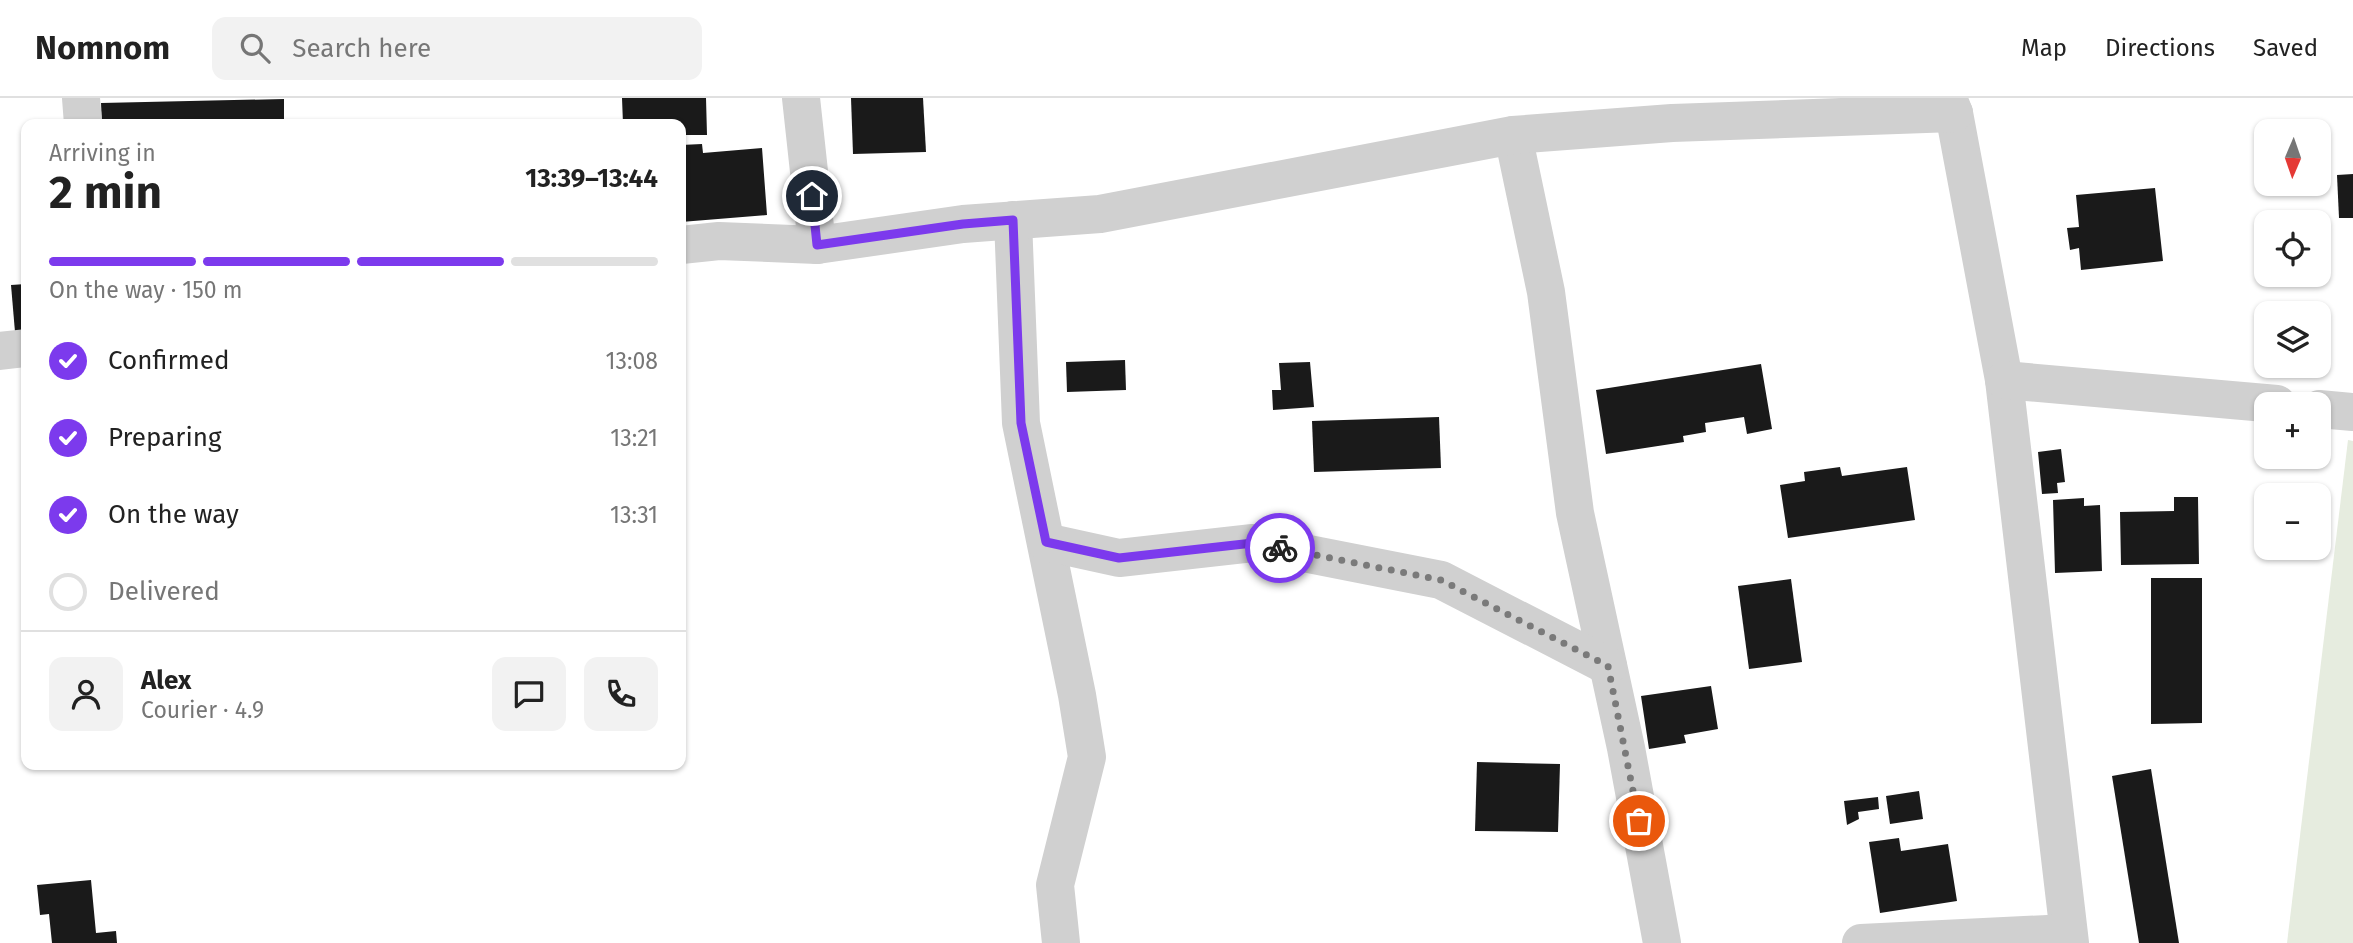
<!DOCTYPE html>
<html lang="en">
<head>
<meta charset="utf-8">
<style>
	body { margin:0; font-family:"Fira Sans",sans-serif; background:#f2f2f2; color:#222; height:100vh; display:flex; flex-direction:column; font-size:26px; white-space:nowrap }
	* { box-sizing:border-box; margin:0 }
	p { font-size:23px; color:#767676 }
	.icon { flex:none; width:38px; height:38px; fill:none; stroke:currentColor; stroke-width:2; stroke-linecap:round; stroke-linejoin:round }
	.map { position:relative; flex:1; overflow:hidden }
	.drawer { position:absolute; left:21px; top:21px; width:665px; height:651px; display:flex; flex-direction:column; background:#fff; border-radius:14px; box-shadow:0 2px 5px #0004 }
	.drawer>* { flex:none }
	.needle { width:46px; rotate:182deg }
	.buttons { position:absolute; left:2254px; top:21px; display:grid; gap:14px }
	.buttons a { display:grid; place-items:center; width:77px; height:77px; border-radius:14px; background:#fff; box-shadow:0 2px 5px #0004; font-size:35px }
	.pin { position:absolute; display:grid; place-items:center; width:60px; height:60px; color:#fff; margin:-30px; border:4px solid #fff; border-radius:50%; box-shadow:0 2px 7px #0007 }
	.courier { position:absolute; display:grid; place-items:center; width:70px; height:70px; margin:-35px; border:5px solid #7c3aed; border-radius:50%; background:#fff; color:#222; box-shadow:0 2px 9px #0007 }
	.summary em { font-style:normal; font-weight:700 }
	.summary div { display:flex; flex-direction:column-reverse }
	.summary { display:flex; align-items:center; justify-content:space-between; height:119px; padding:0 28px }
	h1 { font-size:46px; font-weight:700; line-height:52px }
	.bar { display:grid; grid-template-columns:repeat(4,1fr); gap:10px 7px; align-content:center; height:84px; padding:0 28px }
	.bar i { height:9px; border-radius:5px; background:#e0e0e0 }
	.bar .selected { background:#7c3aed }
	.bar p { grid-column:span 4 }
	.line { display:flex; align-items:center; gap:18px; padding:0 28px; border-top:2px solid #e0e0e0 }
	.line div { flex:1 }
	.round { display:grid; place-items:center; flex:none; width:74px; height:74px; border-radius:14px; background:#f2f2f2 }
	ol { padding:0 28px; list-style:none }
	li { display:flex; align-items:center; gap:21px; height:77px }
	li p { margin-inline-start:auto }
	li .icon { padding:7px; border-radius:50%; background:#7c3aed; color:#fff; stroke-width:4 }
	li:last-child { color:#767676 }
	li i { width:38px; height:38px; border:4px solid #e0e0e0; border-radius:50% }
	header { display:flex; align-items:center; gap:42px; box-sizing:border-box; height:98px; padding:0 35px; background:#fff; border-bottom:2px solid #e0e0e0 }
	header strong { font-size:33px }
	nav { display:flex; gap:38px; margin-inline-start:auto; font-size:24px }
	.search { width:490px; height:63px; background:#f2f2f2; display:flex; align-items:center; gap:18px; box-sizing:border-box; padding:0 24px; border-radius:14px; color:#767676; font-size:26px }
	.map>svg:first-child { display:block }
	.green { fill:#e6ecdf }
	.building { fill:#1a1a1a }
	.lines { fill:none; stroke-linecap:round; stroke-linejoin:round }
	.minor { stroke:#d0d0d0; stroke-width:38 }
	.done { stroke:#7a7a7a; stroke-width:7; stroke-dasharray:0 12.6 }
	.route { stroke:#7c3aed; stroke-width:9 }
</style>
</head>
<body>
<header>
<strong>Nomnom</strong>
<div class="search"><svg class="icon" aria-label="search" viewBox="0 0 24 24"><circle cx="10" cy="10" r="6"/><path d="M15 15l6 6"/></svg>Search here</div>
<nav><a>Map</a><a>Directions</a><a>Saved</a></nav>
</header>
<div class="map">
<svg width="2353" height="845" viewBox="0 0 2353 845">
	<rect width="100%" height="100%" fill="#fff"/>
	<!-- green -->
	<polygon class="green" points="2348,342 2353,343 2353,845 2287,845"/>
	<!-- building -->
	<g class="building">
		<polygon points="622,0 706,0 707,37 681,37 681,26 623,26"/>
		<polygon points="851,0 923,0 926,54 853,56"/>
		<polygon points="284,1 284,26 102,26 101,5"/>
		<polygon points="702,46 703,55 762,50 767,117 681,124 681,47"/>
		<polygon points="2353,76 2353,120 2339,120 2337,77"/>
		<polygon points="2155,90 2163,163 2081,172 2079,150 2070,152 2067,130 2079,129 2076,97"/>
		<polygon points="26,186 26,234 15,234 11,187"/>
		<polygon points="1125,262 1126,292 1067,294 1066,264"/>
		<polygon points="1310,264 1314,309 1273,312 1272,292 1281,292 1279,265"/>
		<polygon points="1761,266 1772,331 1747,336 1744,319 1705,325 1706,334 1683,338 1684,344 1606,356 1596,292"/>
		<polygon points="1439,319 1441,370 1314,374 1312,323"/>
		<polygon points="2061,351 2065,384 2057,385 2058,395 2042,396 2038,354"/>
		<polygon points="1840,369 1842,378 1907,369 1915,422 1788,440 1780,387 1805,383 1804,374"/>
		<polygon points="2174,399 2198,399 2199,466 2121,467 2120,414 2174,413"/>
		<polygon points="2084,400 2084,408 2100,407 2102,473 2055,475 2053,402"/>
		<polygon points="2151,480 2202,480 2202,625 2151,626"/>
		<polygon points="1791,481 1802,564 1749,571 1738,488"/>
		<polygon points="1711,588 1718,631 1684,637 1686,645 1649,651 1641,598"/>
		<polygon points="1477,664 1560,666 1558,734 1475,733"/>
		<polygon points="2151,671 2179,845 2139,845 2112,678"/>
		<polygon points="1919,693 1923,721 1890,726 1886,698"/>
		<polygon points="1878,699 1879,711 1858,714 1859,721 1847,727 1844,703"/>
		<polygon points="1899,740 1901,753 1948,746 1957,803 1880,815 1869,744"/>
		<polygon points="91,782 96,835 116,833 117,845 52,845 49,816 40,817 37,787"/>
	</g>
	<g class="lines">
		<!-- minor -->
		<g class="minor">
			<polyline points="81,0 83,26"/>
			<polyline points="801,0 817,147"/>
			<polyline points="1948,0 1954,15 2004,282 2070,845"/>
			<polyline points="1513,37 1546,194 1575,415 1626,650 1662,845"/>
			<polyline points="1013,122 1021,325 1077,597 1087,659 1055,787 1061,845"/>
			<polyline points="681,147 719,143 817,147 963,126 1100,116 1513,37 1672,25 1954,15"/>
			<polyline points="0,253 26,250"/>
			<polyline points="2004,282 2277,306"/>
			<polyline points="2319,311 2353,314"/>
			<polyline points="1046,444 1119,460 1253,445 1441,482 1608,568"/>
			<polyline points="1861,845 2068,835"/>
		</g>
	</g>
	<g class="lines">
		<!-- done -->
		<polyline class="done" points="1280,450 1441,482 1608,568 1639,723"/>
		<!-- route -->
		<polyline class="route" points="812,98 817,147 963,126 1013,122 1021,325 1046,444 1119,460 1253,445 1280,450"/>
	</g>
</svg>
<div class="buttons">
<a><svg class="needle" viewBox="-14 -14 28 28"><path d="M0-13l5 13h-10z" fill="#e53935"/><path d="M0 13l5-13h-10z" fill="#767676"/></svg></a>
<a><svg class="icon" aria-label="locate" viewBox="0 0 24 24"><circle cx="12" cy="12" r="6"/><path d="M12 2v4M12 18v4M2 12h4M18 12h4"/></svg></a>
<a><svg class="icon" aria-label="layers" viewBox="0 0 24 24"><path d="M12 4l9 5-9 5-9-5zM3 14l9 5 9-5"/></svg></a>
<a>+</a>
<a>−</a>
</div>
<div class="pin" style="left:1639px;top:723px;background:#ea580c"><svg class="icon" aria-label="bag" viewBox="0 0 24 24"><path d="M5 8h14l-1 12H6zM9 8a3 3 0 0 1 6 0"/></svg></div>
<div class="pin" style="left:812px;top:98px;background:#1f2937"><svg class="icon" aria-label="home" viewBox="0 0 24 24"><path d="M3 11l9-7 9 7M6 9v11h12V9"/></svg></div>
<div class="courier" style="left:1280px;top:450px"><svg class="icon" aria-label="bike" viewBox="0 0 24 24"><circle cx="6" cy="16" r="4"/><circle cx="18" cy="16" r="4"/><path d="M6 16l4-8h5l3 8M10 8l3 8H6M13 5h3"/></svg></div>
<section class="drawer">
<div class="summary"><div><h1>2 min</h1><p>Arriving in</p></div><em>13:39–13:44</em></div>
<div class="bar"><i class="selected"></i><i class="selected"></i><i class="selected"></i><i></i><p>On the way · 150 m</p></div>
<ol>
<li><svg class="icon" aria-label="check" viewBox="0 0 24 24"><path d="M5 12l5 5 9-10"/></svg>Confirmed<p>13:08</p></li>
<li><svg class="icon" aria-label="check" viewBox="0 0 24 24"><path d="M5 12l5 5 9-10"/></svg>Preparing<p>13:21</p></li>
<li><svg class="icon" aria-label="check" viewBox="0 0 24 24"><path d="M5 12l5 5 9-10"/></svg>On the way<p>13:31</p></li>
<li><i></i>Delivered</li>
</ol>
<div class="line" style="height:126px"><a class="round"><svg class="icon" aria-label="person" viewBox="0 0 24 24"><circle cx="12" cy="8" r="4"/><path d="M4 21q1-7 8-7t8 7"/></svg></a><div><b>Alex</b><p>Courier · 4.9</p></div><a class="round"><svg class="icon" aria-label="chat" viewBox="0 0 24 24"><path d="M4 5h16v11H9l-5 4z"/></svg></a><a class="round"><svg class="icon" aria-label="phone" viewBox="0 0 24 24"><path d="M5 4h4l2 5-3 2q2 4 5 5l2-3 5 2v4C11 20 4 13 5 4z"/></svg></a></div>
</section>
</div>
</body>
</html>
